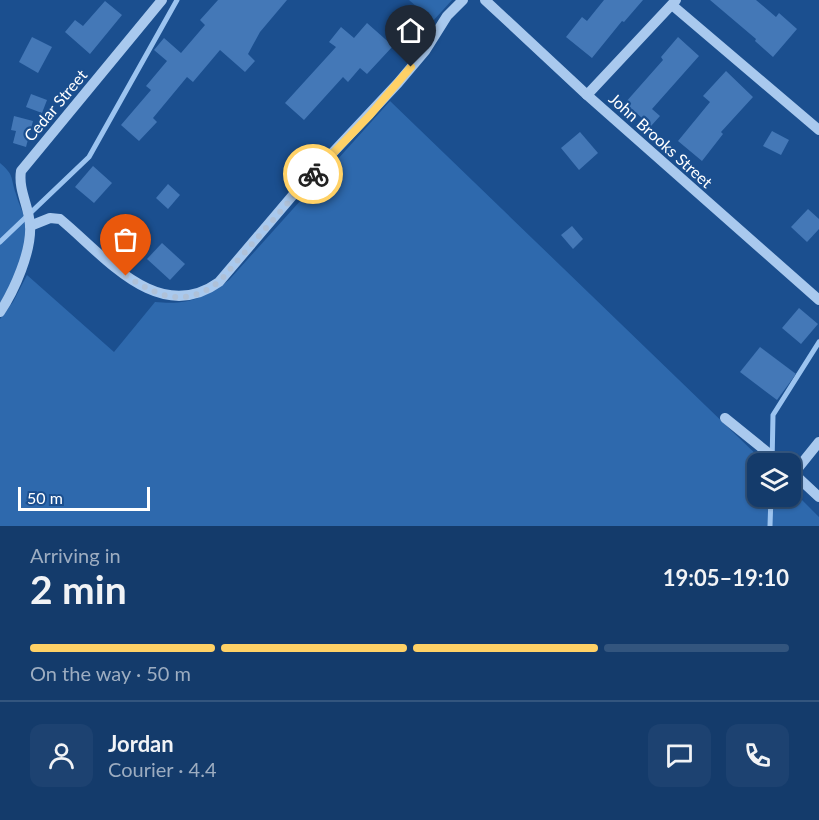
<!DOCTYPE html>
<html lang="en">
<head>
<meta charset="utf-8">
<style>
	body { margin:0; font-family:Lato,sans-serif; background:#1d4271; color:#f1f3f6; height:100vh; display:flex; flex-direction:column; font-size:22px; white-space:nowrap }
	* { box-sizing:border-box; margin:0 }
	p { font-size:20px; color:#9dadc1 }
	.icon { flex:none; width:33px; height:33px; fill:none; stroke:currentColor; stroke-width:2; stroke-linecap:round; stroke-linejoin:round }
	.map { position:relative; height:526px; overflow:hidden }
	.details { display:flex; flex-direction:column; background:#143b6b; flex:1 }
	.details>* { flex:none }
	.tools { position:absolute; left:747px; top:453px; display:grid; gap:12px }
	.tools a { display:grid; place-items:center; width:54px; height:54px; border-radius:12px; background:#143b6b; box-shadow:0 2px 4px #0004,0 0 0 2px #33557e; font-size:30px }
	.scale { position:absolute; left:18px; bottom:15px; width:132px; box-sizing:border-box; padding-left:6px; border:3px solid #fff; border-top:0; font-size:16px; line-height:21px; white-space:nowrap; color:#fff; -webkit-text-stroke:4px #1b4f8f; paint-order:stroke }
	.pin { position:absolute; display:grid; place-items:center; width:51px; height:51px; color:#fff; margin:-62px -26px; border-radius:50% 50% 50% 0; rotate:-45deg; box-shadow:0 0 6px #0007 }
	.pin .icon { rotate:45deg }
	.courier { position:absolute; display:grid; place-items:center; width:60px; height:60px; margin:-30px; border:4px solid #ffd166; border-radius:50%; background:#fff; color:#222; box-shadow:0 2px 8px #0007 }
	.head em { font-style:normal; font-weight:700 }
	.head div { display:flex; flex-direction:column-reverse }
	.head { display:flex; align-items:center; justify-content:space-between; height:102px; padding:0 30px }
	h1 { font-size:39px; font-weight:700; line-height:45px }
	.bar { display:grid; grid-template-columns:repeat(4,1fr); gap:9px 6px; align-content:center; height:72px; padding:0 30px }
	.bar i { height:8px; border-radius:4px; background:#33557e }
	.bar .active { background:#ffd166 }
	.bar p { grid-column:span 4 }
	.line { display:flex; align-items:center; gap:15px; padding:0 30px; border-top:2px solid #33557e }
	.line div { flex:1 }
	.round { display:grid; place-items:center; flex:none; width:63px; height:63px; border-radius:12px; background:#1d4271 }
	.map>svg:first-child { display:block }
	.green { fill:#2e69ad }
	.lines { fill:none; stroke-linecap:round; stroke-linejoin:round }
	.stream { stroke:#9cc4f0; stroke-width:5 }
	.building { fill:#4478b7 }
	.minor { stroke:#a9c9ee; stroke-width:10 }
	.done { stroke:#afc1d8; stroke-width:6; stroke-dasharray:0 10.8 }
	.route { stroke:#ffd166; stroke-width:8 }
	.labels { text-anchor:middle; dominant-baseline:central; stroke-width:4.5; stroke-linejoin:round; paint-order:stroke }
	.street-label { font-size:16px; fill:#fff; stroke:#1b4f8f }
</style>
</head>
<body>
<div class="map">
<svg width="819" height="526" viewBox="0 0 819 526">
	<rect width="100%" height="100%" fill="#1b4f8f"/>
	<!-- green -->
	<g class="green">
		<polygon points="409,0 452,0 433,21"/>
		<path d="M390,101L765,463L758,464V496H790L791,489L819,517V526H0V319L13,302L27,275L114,352L155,302C188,305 202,299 229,280Z"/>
		<path d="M0,163C15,176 10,177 16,194C18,203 23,211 25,220C29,248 14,280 0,303Z"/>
	</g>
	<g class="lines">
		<!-- stream -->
		<g class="stream">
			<polyline points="0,242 89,157 177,0"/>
			<polyline points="772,464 773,415 819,342"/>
			<polyline points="770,526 771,496"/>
		</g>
	</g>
	<!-- building -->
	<g class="building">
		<polygon points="218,0 287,0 260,32 248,54 255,61 245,72 220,50 193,82 187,77 153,118 157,122 139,141 121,125 151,90 146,86 167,61 154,50 164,38 181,53 205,25 200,20"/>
		<polygon points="604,0 643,0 624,22 622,21 592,58 566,37 582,17 587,21"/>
		<polygon points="710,0 756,0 776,17 779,13 797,29 773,57 755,41 756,39"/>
		<polygon points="105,1 122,15 90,54 65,32 75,20 83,26"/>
		<polygon points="367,23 393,46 367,74 360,68 348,82 343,77 304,120 285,103 336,47 329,42 341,27 354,38"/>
		<polygon points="32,37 52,47 38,73 19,62"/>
		<polygon points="678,37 699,56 652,109 660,116 651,126 625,103 663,60 661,57"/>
		<polygon points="726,71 753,97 721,132 723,134 702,161 678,141 710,102 703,96"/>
		<polygon points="31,94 47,100 42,113 26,107"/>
		<polygon points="14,116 33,121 26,147 13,143 16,131 11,130"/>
		<polygon points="772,131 789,140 781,155 763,146"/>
		<polygon points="580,132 598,153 579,170 561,148"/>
		<polygon points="93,166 112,183 94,203 75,187"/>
		<polygon points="168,184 180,195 168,209 156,198"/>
		<polygon points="808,209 819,219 819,229 807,242 791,227"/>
		<polygon points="572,226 583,239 573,249 561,235"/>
		<polygon points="162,243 185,264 170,280 147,259"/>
		<polygon points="799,308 818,324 801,344 782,328"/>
		<polygon points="760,347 796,374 777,400 740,372"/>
	</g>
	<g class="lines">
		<!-- minor -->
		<g class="minor">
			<polyline points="485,0 587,95 819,300"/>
			<polyline points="672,5 819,130"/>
			<polyline points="587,95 676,0"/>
			<path d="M30,226L50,218L60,219C104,255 158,326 219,282L293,195L398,83L425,51L447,16L463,0"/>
			<path d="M0,312C14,291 32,251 30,225C29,206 18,190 21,171L162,0"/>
			<polyline points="725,418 782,464"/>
			<polyline points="791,471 819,497"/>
			<polyline points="794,473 819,442"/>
		</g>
	</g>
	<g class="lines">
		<!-- done -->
		<path class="done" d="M126,276C160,297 183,308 219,282L313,174"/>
		<!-- route -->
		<polyline class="route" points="313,174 370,115 411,67"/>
	</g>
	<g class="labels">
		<!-- street labels -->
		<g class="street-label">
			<text transform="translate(55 105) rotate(-50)">Cedar Street</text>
			<text transform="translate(661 140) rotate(42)">John Brooks Street</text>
		</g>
	</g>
</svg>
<div class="tools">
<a><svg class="icon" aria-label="layers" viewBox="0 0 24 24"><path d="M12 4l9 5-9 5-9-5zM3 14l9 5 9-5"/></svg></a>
</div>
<div class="scale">50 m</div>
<div class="pin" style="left:126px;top:276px;background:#ea580c"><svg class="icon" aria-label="bag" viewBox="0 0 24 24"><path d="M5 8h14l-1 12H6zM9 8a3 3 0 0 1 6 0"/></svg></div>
<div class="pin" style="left:411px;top:67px;background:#1f2937"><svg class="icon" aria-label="home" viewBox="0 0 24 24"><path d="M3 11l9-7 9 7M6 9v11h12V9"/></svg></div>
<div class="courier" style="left:313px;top:174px"><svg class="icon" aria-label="bike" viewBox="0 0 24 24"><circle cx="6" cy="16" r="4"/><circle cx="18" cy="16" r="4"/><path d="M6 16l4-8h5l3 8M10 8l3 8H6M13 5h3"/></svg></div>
</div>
<section class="details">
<div class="head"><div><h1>2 min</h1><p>Arriving in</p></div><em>19:05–19:10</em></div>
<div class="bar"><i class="active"></i><i class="active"></i><i class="active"></i><i></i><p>On the way · 50 m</p></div>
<div class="line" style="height:108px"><a class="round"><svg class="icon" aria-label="person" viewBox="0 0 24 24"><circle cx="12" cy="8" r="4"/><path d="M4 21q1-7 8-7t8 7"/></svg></a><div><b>Jordan</b><p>Courier · 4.4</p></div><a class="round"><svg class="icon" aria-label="chat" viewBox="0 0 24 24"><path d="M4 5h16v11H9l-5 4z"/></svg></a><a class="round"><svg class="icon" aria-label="phone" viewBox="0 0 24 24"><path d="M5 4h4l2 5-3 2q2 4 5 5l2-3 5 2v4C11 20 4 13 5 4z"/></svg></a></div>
</section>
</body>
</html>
